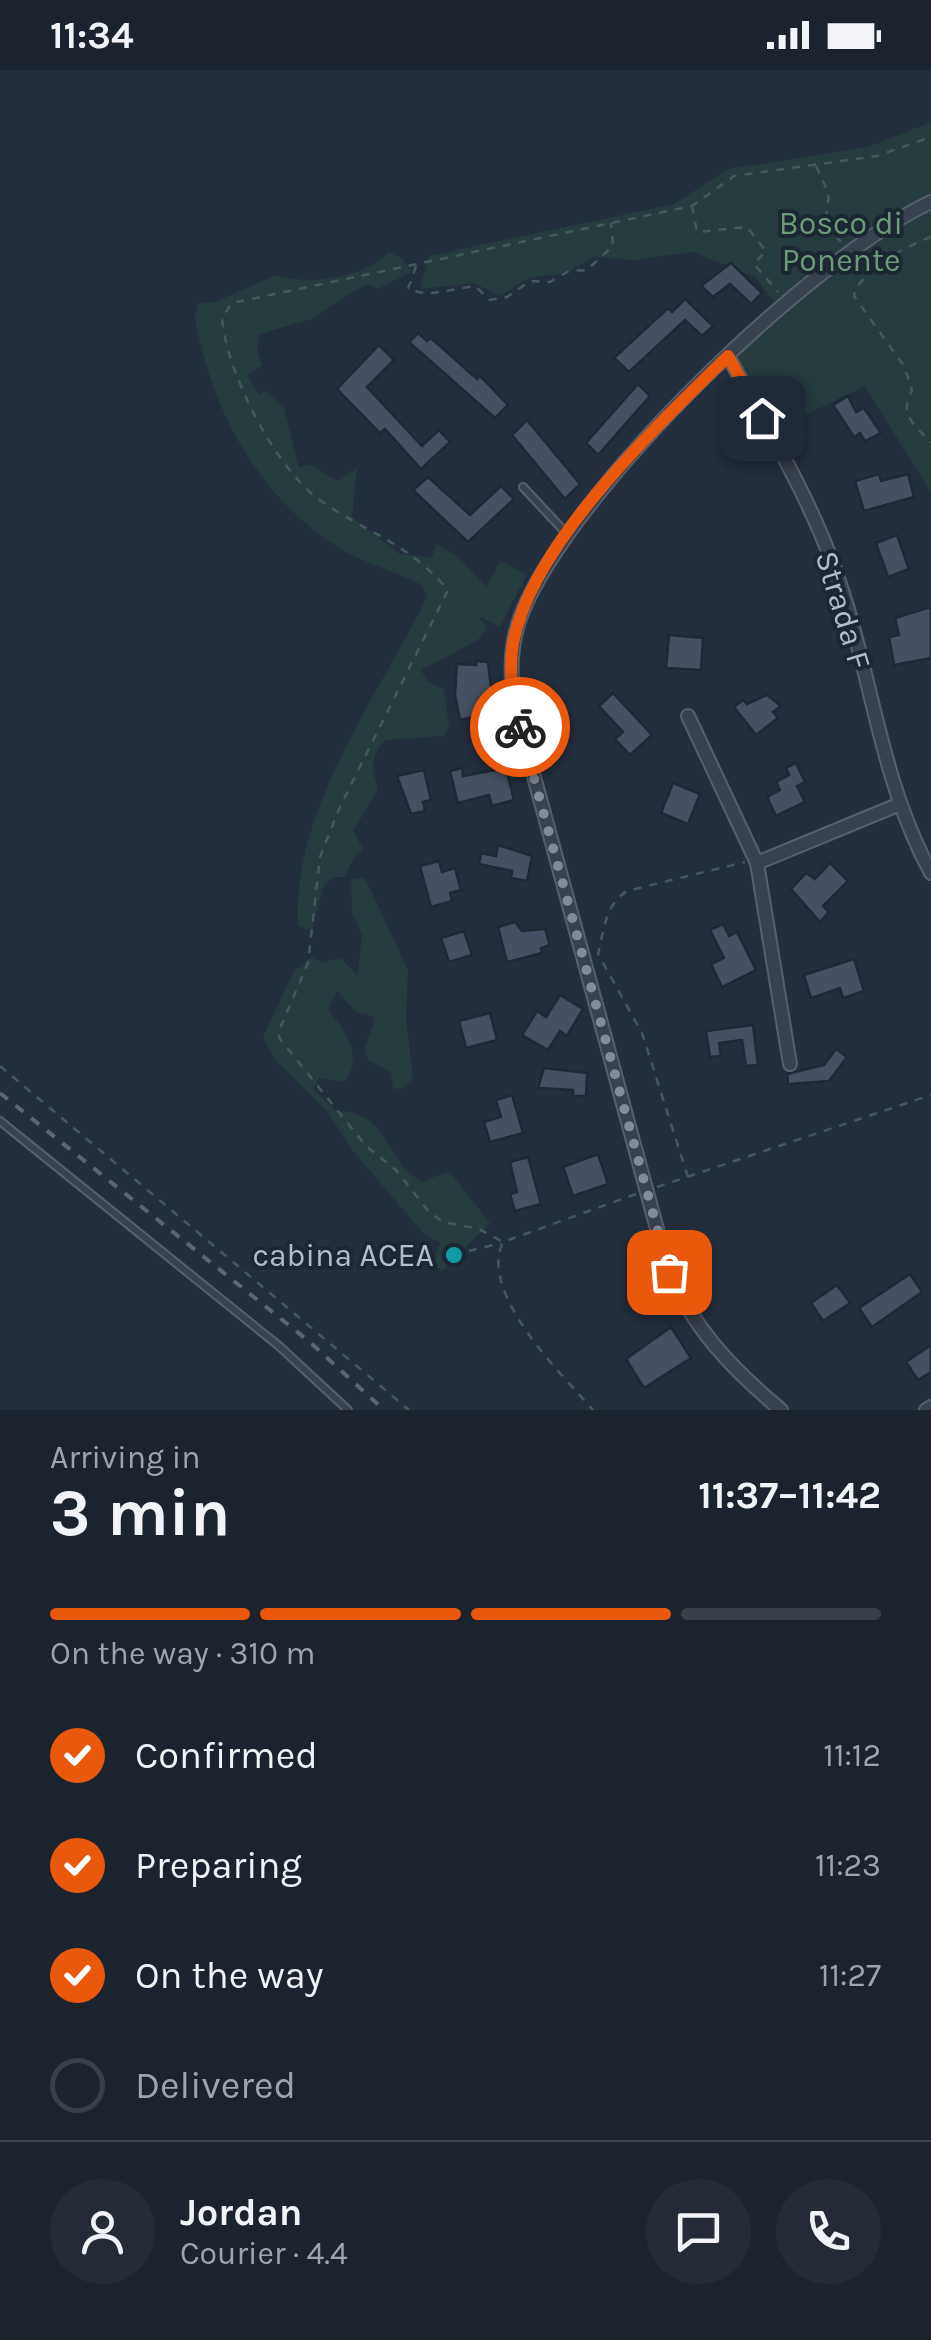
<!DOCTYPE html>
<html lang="en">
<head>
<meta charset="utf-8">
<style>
	body { margin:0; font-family:Karla,sans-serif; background:#242b36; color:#f1f3f6; height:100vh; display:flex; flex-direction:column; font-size:38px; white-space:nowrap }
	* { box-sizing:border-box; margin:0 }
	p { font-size:32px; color:#a0a4aa }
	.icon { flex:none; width:55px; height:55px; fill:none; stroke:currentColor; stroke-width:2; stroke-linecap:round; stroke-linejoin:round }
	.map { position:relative; height:1340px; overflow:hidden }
	.panel { display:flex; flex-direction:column; background:#1b232e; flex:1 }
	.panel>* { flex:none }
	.pin { position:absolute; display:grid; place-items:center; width:85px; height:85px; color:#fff; margin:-42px; border-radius:20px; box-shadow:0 5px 15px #0006 }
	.courier { position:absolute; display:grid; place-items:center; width:100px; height:100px; margin:-50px; border:8px solid #ea580c; border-radius:50%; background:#fff; color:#222; box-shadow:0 2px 12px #0007 }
	.overview em { font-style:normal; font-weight:700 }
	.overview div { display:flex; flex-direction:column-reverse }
	.overview { display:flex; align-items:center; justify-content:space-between; height:170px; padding:0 50px }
	h1 { font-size:65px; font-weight:700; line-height:75px }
	.bar { display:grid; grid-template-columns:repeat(4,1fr); gap:15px 10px; align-content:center; height:120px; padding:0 50px }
	.bar i { height:12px; border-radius:8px; background:#39404a }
	.bar .selected { background:#ea580c }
	.bar p { grid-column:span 4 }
	.line { display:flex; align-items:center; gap:25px; padding:0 50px; border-top:2px solid #39404a }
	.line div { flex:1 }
	.round { display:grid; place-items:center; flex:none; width:105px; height:105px; border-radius:52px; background:#242b36 }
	ol { padding:0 50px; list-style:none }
	li { display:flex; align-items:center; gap:30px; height:110px }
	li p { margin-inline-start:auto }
	li .icon { padding:10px; border-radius:50%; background:#ea580c; color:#fff; stroke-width:4 }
	li:last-child { color:#a0a4aa }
	li i { width:55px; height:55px; border:5px solid #39404a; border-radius:50% }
	.status { display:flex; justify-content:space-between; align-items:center; height:70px; padding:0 50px; background:#1b232e; direction:ltr }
	.status svg { height:28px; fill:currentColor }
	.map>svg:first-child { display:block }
	.green { fill:#263c3f }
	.building { fill:#455162; stroke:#1f2835; stroke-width:2.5 }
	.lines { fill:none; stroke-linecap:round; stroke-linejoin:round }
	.service-casing { stroke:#565f6c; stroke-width:10 }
	.minor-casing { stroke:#565f6c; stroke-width:16 }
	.path { stroke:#44595c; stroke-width:2.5; stroke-dasharray:8 8; stroke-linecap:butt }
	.service { stroke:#38414e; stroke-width:6 }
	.minor { stroke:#38414e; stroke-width:12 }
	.rail { stroke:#5a6575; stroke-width:4; stroke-dasharray:10 10; stroke-linecap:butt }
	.done { stroke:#828b98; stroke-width:10; stroke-dasharray:0 18 }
	.route { stroke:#ea580c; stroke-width:12 }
	.culture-dot { fill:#0f9aa8; stroke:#1d2633; stroke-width:4 }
	.labels { text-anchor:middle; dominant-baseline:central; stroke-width:8; stroke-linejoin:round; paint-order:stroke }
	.park-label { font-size:32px; fill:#6b9a76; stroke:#1d2633 }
	.street-label { font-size:32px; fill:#b4bcc9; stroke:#1d2633 }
	.poi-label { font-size:32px; fill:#b4bcc9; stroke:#1d2633; text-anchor:end }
</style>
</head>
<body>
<div class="status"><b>11:34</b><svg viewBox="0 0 49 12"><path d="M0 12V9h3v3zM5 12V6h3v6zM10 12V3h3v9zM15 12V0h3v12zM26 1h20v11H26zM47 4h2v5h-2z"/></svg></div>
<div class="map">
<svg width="931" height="1340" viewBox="0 0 931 1340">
	<rect width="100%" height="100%" fill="#242f3e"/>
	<!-- green -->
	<g class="green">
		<polygon points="931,52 931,423 865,316 772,361 728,286 781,241 755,207 693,182 634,190 593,187 567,203 529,208 499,226 474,213 420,219 429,186 674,134 728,99 868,77"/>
		<path d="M389,182L403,189L411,202L378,219L366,214L311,249L260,264L257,278L262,295L247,305L259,324L266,321L284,337L299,398L309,394L338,411L357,398L352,447L398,483L432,488L436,474L457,486L487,517L500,491L527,504L500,557L478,546L487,557L478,570L421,600L427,611L444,619L449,656L444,666L386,670C369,686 372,699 378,720L353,761L363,779L353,788L345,807H333L323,817L312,861L298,856C292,739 376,630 427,527L422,515C397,502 368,494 344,481C260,431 213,343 195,249L197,234L215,232L276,205C309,216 364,208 389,182Z"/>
		<path d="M365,808L408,900L406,950L413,1008L403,1018L393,1019L391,1003L368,990L365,978L375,947L356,942L337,921L328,940C347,964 363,982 345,1012L319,1008L313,1019L335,1040C392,1044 380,1084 421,1112L449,1101L490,1153L442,1201L433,1194L440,1173L424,1164L353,1081L327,1041L275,990L263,967L294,901L312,887L322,893L340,888L358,905L362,865L352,843L351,809Z"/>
	</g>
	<!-- building -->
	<g class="building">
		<polygon points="731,193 762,223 751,234 730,214 713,227 701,216"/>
		<polygon points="685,229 713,256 702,266 685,250 629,302 614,288 668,238 672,242"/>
		<polygon points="418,263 427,271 431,268 477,309 480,306 508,335 495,348 409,272"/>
		<polygon points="379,275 394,290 367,317 422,376 439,360 450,372 421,399 385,359 380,363 337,319"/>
		<polygon points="638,314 650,326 598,385 586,373"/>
		<polygon points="848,326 856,342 864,338 881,363 865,371 860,363 854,367 833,335"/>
		<polygon points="527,350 580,414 565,429 512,365"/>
		<polygon points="879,404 881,411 908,404 914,427 864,441 855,411"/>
		<polygon points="428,407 470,445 501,416 514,429 468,472 413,420"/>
		<polygon points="897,465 909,499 888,507 876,473"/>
		<polygon points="931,537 931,588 894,595 889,567 899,565 895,548"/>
		<polygon points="669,565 703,568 701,600 666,598"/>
		<polygon points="476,591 488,592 494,642 460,650 455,625 457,594 476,595"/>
		<polygon points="613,623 652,665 630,685 615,669 623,662 599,636"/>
		<polygon points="767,625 781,636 773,642 778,648 756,665 734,637 743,630 747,634"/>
		<polygon points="796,693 805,712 797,716 805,732 776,746 767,727 780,720 776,712 789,705 786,698"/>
		<polygon points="462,698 463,706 506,698 514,730 492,736 489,725 458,733 450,701"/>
		<polygon points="424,700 431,730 423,732 425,741 411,744 397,706"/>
		<polygon points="673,713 700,724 688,754 661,743"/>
		<polygon points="498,775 532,786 527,811 511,808 512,801 479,794 481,783 496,786"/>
		<polygon points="439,791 442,802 455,798 461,820 450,823 452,831 431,837 420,796"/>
		<polygon points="830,793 848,811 823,836 829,842 820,852 791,819 806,803 815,809"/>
		<polygon points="515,852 522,861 545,859 550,875 541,878 542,883 507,892 498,857"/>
		<polygon points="723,854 729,866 737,862 756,900 722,917 711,894 724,888 710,860"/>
		<polygon points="464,861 472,885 449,892 441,868"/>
		<polygon points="854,889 864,921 843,928 840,918 811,928 804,905"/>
		<polygon points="560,925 583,939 567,966 560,961 548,980 522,965 537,941 546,947"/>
		<polygon points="490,943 497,970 466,978 459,951"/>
		<polygon points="753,955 758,995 746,996 742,970 719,973 721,986 710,987 706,961"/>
		<polygon points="836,979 847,987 829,1011 788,1014 787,1004 824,995"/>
		<polygon points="544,998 587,1003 586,1026 573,1026 573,1020 538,1018"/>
		<polygon points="512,1025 523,1063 490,1072 484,1052 501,1047 496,1030"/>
		<polygon points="598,1084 608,1114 573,1126 563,1097"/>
		<polygon points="528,1087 541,1134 515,1141 510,1124 517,1122 510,1092"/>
		<polygon points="910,1204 922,1222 872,1257 859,1238"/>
		<polygon points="837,1215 850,1233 823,1251 811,1233"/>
		<polygon points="671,1257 691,1288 644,1318 626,1289"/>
		<polygon points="931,1275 931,1302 918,1310 906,1292"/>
	</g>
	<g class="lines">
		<defs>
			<g id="service">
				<polyline points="523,417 566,463"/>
				<polyline points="0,1051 279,1276 348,1340"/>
			</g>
			<g id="minor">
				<path d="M728,286C770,362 816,438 842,520C873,615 882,713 931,803"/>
				<polyline points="688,646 757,793 790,994"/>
				<polyline points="757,793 900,734"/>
				<path d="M781,1340C731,1298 689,1255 666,1192L514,633C510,602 510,573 522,543C572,419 809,189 931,132"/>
				<polyline points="926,1340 931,1337"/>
			</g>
		</defs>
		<!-- service casing -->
		<use href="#service" class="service-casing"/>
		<!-- minor casing -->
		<use href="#minor" class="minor-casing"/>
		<!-- path -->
		<g class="path">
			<polyline points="816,96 829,124 825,155 841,172"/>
			<polyline points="692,136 697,162 747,157 766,181 754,194 778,222"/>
			<path d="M931,167C908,175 859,201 854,226L904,296L912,320C899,345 913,354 931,372"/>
			<polyline points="416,196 408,219 427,224 475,216 490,230 507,227 530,211 550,212 569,201 587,200 613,176 611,153"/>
			<polyline points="0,996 409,1340"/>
			<path d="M688,1107L642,963L598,884C604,860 605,835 627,821L745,792"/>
			<polyline points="657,1117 931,1025"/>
			<path d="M636,1124L503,1172L479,1159L443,1152L429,1142L396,1100L366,1076L280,969L278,963L308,893L320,787L339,739L448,520C405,470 365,463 317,428C274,395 226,301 222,248L232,233L692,136L734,106L877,86L931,67"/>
			<path d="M502,1174C481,1226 560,1302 593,1340"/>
			<polyline points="469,1181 501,1173"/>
		</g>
		<!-- service -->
		<use href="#service" class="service"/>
		<!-- minor -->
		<use href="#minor" class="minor"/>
		<!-- rail -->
		<polyline class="rail" points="0,1023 311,1273 384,1340"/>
	</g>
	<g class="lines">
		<!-- done -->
		<polyline class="done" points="520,657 669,1202"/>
		<!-- route -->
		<path class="route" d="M520,657C513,629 508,602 513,573C532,473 657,356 728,286L762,348"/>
	</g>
	<!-- markers -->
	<circle class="culture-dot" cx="454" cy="1185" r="10"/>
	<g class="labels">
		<!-- park labels -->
		<g class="park-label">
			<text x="841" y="153">Bosco di<tspan x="841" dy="37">Ponente</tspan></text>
		</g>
		<!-- street labels -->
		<g class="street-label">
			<text transform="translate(843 540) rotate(73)">Strada F</text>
		</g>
		<!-- poi labels -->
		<g class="poi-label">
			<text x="434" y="1185">cabina ACEA</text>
		</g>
	</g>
</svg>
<div class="pin" style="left:669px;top:1202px;background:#ea580c"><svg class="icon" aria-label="bag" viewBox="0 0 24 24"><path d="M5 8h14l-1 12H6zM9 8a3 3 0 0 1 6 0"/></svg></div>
<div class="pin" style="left:762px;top:348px;background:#1f2937"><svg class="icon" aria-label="home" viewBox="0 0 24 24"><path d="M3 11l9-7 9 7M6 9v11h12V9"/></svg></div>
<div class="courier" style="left:520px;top:657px"><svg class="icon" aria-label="bike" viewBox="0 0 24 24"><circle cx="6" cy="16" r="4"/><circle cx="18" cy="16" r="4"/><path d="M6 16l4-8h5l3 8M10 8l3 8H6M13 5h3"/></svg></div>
</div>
<section class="panel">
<div class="overview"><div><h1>3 min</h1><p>Arriving in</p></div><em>11:37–11:42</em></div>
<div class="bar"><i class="selected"></i><i class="selected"></i><i class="selected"></i><i></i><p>On the way · 310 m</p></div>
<ol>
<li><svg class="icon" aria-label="check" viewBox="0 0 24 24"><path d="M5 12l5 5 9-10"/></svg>Confirmed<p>11:12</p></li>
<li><svg class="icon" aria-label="check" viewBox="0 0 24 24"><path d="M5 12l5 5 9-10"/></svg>Preparing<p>11:23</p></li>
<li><svg class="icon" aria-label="check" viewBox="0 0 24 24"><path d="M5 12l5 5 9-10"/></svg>On the way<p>11:27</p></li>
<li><i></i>Delivered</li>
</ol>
<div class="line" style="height:180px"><a class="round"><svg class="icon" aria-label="person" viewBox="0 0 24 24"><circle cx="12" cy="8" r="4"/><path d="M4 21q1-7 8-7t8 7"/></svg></a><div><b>Jordan</b><p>Courier · 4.4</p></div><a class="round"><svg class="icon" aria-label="chat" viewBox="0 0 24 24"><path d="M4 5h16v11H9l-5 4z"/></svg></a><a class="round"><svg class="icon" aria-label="phone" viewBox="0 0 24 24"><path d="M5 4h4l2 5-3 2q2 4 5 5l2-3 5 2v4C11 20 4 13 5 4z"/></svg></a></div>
</section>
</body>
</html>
